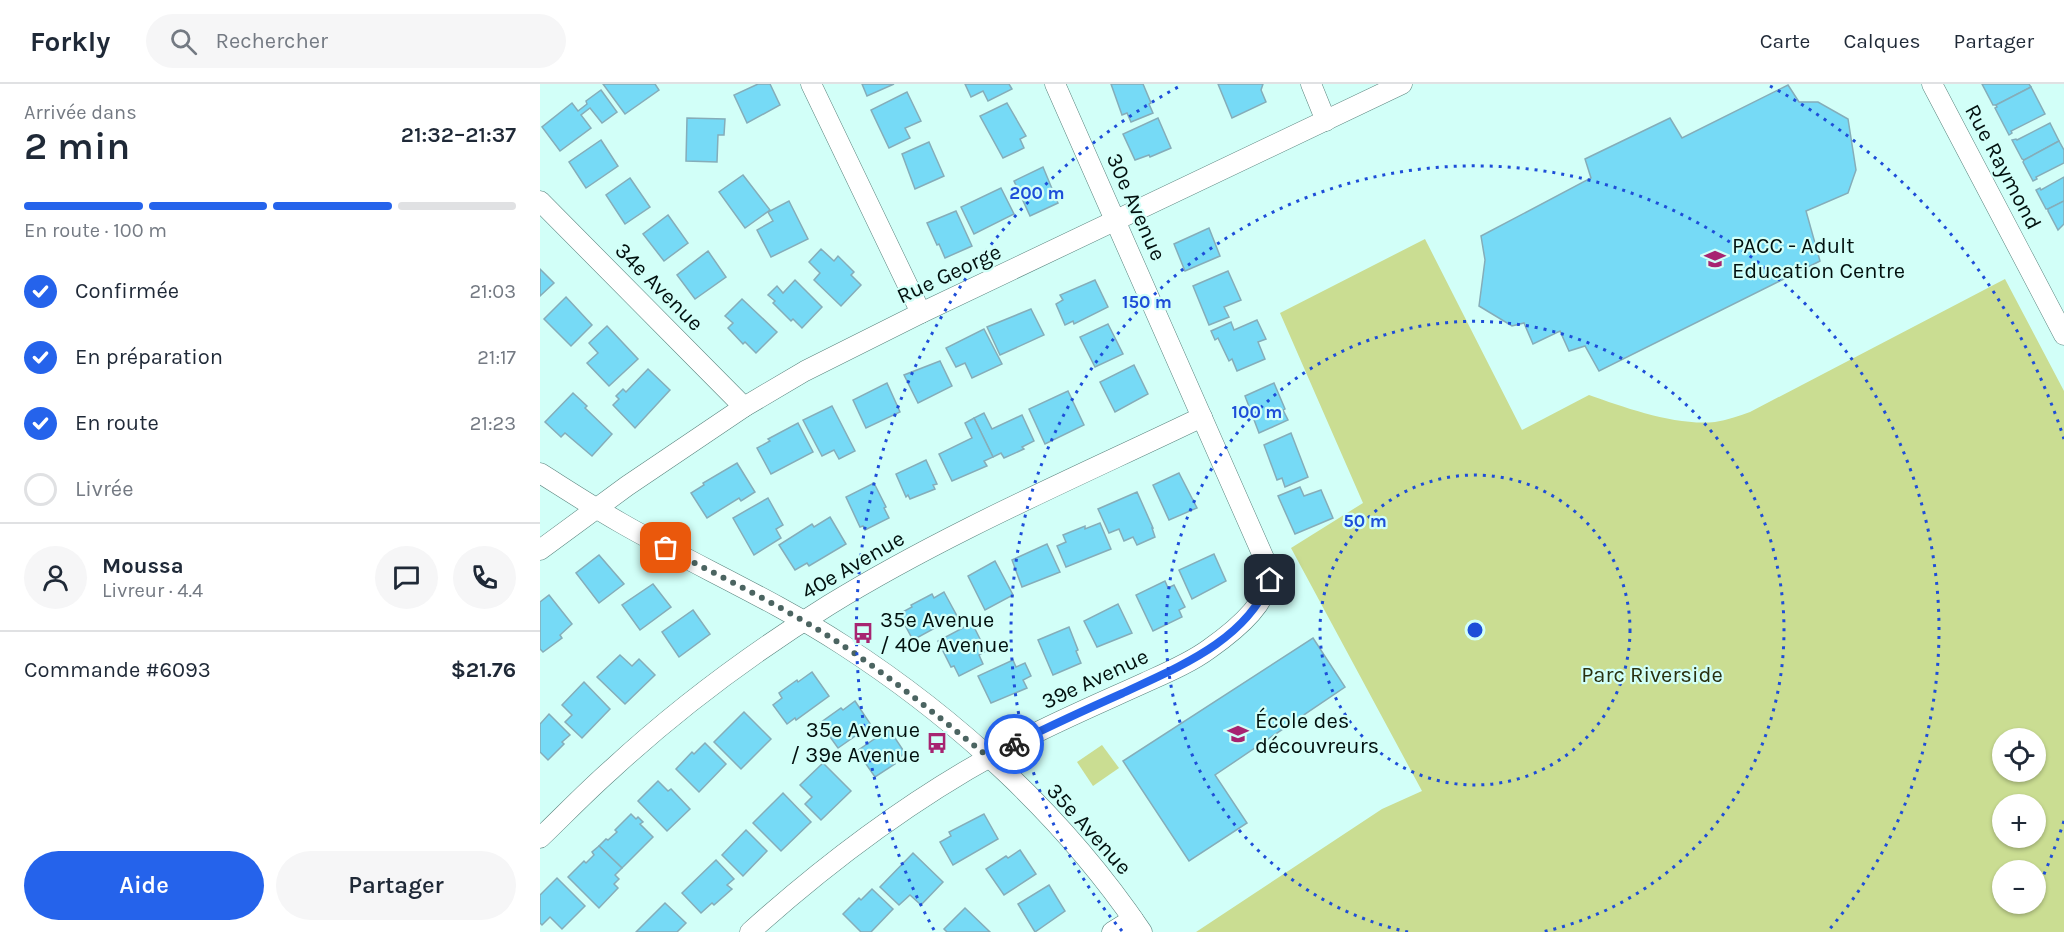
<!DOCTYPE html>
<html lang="fr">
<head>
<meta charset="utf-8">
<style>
	body { margin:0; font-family:Karla,sans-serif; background:#f6f6f7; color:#1f2937; height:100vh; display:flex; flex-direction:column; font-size:22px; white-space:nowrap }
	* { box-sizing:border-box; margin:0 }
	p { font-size:20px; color:#747a83 }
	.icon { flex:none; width:33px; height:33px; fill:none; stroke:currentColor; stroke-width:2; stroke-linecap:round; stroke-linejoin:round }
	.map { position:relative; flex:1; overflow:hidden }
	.drawer { display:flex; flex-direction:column; background:#fff; width:540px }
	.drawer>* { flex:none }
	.fabs { position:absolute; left:1452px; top:644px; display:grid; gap:12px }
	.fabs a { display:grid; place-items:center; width:54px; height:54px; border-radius:50%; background:#fff; box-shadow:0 2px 4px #0004; font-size:30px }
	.pin { position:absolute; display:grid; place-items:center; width:51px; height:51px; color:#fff; margin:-26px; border-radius:12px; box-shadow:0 3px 9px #0006 }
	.courier { position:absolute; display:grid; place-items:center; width:60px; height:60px; margin:-30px; border:4px solid #2563eb; border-radius:50%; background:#fff; color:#222; box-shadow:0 2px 8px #0007 }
	.head em { font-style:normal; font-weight:600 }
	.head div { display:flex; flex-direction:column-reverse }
	.head { display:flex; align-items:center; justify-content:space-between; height:102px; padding:0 24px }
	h1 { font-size:39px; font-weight:600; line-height:45px }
	.bar { display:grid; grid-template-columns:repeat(4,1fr); gap:9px 6px; align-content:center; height:72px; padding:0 24px }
	.bar i { height:8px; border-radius:4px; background:#e0e1e3 }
	.bar .current { background:#2563eb }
	.bar p { grid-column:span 4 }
	.line { display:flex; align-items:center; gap:15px; padding:0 24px; border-top:2px solid #e0e1e3 }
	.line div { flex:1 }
	.round { display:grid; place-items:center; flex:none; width:63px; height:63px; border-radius:32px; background:#f6f6f7 }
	ol { padding:0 24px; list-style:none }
	li { display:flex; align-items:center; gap:18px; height:66px }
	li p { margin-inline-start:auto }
	li .icon { padding:6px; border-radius:50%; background:#2563eb; color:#fff; stroke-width:4 }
	li:last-child { color:#747a83 }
	li i { width:33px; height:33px; border:3px solid #e0e1e3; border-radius:50% }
	.primary-button { display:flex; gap:12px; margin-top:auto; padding:12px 24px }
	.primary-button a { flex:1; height:69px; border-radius:36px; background:#2563eb; color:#fff; font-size:24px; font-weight:600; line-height:69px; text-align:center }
	.primary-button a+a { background:#f6f6f7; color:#1f2937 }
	header { display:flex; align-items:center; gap:36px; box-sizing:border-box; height:84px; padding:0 30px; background:#fff; border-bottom:2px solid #e0e1e3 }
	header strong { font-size:28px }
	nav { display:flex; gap:33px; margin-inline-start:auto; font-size:21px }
	.search { width:420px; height:54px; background:#f6f6f7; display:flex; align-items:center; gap:15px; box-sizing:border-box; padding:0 21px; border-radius:33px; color:#747a83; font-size:22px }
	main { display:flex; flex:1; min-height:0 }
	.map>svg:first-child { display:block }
	.green { fill:#cadd92; fill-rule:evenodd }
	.building { fill:#76daf6; stroke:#85adb9; stroke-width:1.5 }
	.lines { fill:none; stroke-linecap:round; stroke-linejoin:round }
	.street-casing { stroke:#59837d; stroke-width:21 }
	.street { stroke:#fff; stroke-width:20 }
	.done { stroke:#4b6461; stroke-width:6; stroke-dasharray:0 10.8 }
	.route { stroke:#2563eb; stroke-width:8 }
	.ring { fill:none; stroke:#1d4ed8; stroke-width:3; stroke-dasharray:3 6 }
	.labels { text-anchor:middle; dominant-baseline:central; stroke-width:4.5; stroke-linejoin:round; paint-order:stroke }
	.street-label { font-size:22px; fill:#02110f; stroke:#d2fff8 }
	.poi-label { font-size:22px; fill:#02110f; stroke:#d2fff8; text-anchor:start }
	.park-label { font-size:22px; fill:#282f0e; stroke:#d2fff8 }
	.centre { fill:#1d4ed8; stroke:#d2fff8; stroke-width:3 }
	.ring-label { font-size:18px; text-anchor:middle; font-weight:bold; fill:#1d4ed8; stroke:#d2fff8; stroke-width:4.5; stroke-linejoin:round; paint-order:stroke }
</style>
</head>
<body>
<header>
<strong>Forkly</strong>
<div class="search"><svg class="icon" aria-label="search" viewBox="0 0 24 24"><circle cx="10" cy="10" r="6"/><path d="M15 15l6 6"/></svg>Rechercher</div>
<nav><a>Carte</a><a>Calques</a><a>Partager</a></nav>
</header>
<main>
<section class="drawer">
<div class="head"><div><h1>2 min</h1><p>Arrivée dans</p></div><em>21:32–21:37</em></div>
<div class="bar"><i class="current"></i><i class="current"></i><i class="current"></i><i></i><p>En route · 100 m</p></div>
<ol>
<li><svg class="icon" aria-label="check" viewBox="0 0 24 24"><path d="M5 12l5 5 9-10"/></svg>Confirmée<p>21:03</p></li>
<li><svg class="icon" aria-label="check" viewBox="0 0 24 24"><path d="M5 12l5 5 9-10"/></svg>En préparation<p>21:17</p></li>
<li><svg class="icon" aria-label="check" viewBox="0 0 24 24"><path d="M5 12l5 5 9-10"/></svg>En route<p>21:23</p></li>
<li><i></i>Livrée</li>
</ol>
<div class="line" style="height:108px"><a class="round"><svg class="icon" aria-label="person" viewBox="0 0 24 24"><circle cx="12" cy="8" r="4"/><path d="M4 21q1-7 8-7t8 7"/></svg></a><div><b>Moussa</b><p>Livreur · 4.4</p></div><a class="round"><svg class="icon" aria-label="chat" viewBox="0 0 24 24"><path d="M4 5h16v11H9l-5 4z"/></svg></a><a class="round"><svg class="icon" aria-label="phone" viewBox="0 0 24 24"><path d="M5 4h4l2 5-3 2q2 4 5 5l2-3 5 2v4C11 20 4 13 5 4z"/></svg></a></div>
<div class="line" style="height:78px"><div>Commande #6093</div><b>$21.76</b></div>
<div class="primary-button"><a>Aide</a><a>Partager</a></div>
</section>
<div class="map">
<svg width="1524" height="848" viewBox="0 0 1524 848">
	<rect width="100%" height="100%" fill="#d2fff8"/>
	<!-- green -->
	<g class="green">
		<path d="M885,155L982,346L1049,311C1086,324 1136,342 1175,338C1187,336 1199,332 1210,328L1465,195L1524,307V848H656L842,725L882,707L751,464L823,419L740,229ZM1462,654H1496V687H1462ZM1462,720H1496V753H1462ZM1462,786H1496V819H1462Z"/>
		<polygon points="562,661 579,684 553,702 537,678"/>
	</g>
	<!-- building -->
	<g class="building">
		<polygon points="63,0 115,0 119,6 85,30"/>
		<polygon points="218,0 230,0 240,21 207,39 194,11"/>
		<polygon points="322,0 354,0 327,12"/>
		<polygon points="425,0 469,0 472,5 448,17 443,7 431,13"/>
		<polygon points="571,0 603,0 611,19 609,20 613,29 591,38 587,29 582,31"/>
		<polygon points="678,0 723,0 721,6 726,18 692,34"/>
		<polygon points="1442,0 1489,0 1491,3 1456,21 1453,21"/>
		<polygon points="1248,1 1259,18 1278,18 1308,35 1316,86 1308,109 1266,127 1280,177 1059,287 1045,262 1029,267 1020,247 993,260 984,239 972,242 939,222 945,176 941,152 1051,94 1045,75 1130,34 1142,54"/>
		<polygon points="1491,3 1505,30 1471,47 1472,49 1469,51 1455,24 1457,23 1456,21"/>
		<polygon points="61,6 77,28 62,39 50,24 41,31 51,44 20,67 2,43 32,19 38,27 47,20 46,17"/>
		<polygon points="367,8 381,37 365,44 370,54 349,64 331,26"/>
		<polygon points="467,19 486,52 480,55 484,64 463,74 440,32"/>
		<polygon points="147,34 185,35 184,51 178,51 177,78 146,77"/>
		<polygon points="618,34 631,64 610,73 609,71 595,76 583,50"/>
		<polygon points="1510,39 1519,57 1484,76 1482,75 1472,56 1476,55 1477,56"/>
		<polygon points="61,56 78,82 46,104 29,78"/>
		<polygon points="1519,57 1524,66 1524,79 1496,93 1497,95 1493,97 1483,78 1484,76"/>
		<polygon points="389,58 404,92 375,105 362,70"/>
		<polygon points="503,83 518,119 490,132 474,97"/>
		<polygon points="203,91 230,126 205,144 179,108"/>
		<polygon points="1524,93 1524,117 1508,125 1506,125 1496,106 1500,104 1501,106"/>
		<polygon points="90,94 110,123 85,140 66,111"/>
		<polygon points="461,104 474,130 434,150 421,123"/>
		<polygon points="249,117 268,155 231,173 217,146 233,137 228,128"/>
		<polygon points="1524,117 1524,140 1518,146 1508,127 1508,125"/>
		<polygon points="416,127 432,162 405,174 399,160 397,161 387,139"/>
		<polygon points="128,131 148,159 124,177 103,150"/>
		<polygon points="669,144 680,172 645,187 634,160"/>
		<polygon points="281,165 294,177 298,172 314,188 311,191 321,201 301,222 274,196 280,189 269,178"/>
		<polygon points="168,167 186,193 155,215 137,191"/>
		<polygon points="0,185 14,199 0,212"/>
		<polygon points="688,187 701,216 684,223 689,233 669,241 653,202"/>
		<polygon points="255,196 282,223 262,244 253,235 251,237 233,219 235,217 228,211 237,202 243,209"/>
		<polygon points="555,196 568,223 534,240 533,237 525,241 516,220 523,216 520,211"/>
		<polygon points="26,213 52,241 31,262 4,235"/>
		<polygon points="202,215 237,248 216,269 205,258 203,260 188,244 193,239 185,232"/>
		<polygon points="491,225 504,251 460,271 447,243"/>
		<polygon points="717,236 726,255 718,258 725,275 697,287 692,275 689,277 678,254 675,256 671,247 691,238 694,246"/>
		<polygon points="568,240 583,270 555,283 540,253"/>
		<polygon points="67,242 98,275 69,302 47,279 58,269 49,259"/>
		<polygon points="444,245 462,280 432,294 425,279 416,283 406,264"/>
		<polygon points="400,277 412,302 378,319 364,291"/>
		<polygon points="594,281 608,310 575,328 560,298"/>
		<polygon points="108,285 130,306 95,344 73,321 79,315 76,312 83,305 86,308"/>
		<polygon points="347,299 360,328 326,344 313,316"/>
		<polygon points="734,299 745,325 743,326 748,336 719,349 705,312"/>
		<polygon points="528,307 544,341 505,360 489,325"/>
		<polygon points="33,309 47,322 45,324 72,350 52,372 25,349 21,353 5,338"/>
		<polygon points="292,322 315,367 299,375 294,366 282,372 263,336"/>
		<polygon points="444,329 452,345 482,331 494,357 482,363 484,365 464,374 461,369 453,373 434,334"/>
		<polygon points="434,334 453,373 444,377 447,382 412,397 399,370 432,354 425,339"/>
		<polygon points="258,339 273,368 231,390 217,364 230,357 228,355"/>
		<polygon points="751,349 768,393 745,403 742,394 737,396 724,361"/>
		<polygon points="386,376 397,400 393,401 395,405 370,415 368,411 366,413 356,390"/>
		<polygon points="197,379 215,408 201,417 199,414 167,434 151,409 164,401 163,399"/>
		<polygon points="639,389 657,424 629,436 613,401"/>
		<polygon points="334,399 346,423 344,424 349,434 325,446 323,442 320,443 306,413"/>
		<polygon points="760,403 764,412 781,406 793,434 755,450 738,412"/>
		<polygon points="597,408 613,444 612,444 615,453 597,461 593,453 584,457 579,445 569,449 558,425"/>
		<polygon points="228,414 243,441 236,445 241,454 214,471 193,434"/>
		<polygon points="290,433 306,460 269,482 267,479 255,486 239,461 272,440 274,443"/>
		<polygon points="560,439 571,465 526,483 517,462 526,458 523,451 545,442 545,445"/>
		<polygon points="507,460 520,488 482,503 472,476"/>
		<polygon points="674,470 686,497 652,515 639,486"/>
		<polygon points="59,471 84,500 59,519 36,489"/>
		<polygon points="455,477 473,511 445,526 428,492"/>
		<polygon points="625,497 628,504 634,501 645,523 639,526 642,533 613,547 596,511"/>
		<polygon points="113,500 131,523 100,546 82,521"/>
		<polygon points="404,508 417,532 373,556 359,530 372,523 371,521 392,510 394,514"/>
		<polygon points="9,511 32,540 20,551 22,554 3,568 0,565 0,518"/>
		<polygon points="578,520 592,549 557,563 544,537"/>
		<polygon points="153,526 170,550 139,573 122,548"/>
		<polygon points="432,539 446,567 439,571 443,580 419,592 414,582 411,583 398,557"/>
		<polygon points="529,543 538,566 536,567 541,579 513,591 498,556"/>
		<polygon points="773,554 805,603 675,691 707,739 649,777 583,677"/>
		<polygon points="80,571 92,582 99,575 115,591 85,620 57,593"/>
		<polygon points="473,576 476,583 485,579 491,592 483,596 487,604 451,619 438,592"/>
		<polygon points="272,588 289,612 256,636 255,634 247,640 233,621 242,614 239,609 257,596 258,598"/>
		<polygon points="44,598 70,625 42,654 25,638 32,631 22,621"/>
		<polygon points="315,617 331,641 298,664 280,639 301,624 303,626"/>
		<polygon points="204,628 231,655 201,685 174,658"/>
		<polygon points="9,630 30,651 22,658 24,660 8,676 0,668 0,640"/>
		<polygon points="349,645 365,669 353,678 355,680 335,693 317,667"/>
		<polygon points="165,659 186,680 159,708 136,685 152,668 154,670"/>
		<polygon points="283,679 311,707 281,736 265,720 272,713 260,701"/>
		<polygon points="118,697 128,707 131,705 150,725 127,747 98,717"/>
		<polygon points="243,709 271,738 241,767 213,739"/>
		<polygon points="91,730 96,735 98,733 103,738 100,740 113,753 82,784 59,762 66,755 68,756 77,748 75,746"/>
		<polygon points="444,730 458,755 413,781 400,758 411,752 409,748"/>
		<polygon points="206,746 227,767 203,792 182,771"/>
		<polygon points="59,762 82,784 75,791 79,795 74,800 78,804 59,824 28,793 44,777 46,779 54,771 52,768"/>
		<polygon points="480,766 496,790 464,811 446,785 466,772 468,774"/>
		<polygon points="373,769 403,798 381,821 370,811 359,821 340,803"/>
		<polygon points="176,776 194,795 187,801 192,805 174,821 172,819 161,829 142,809"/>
		<polygon points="17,794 45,822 22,845 10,833 2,841 0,839 0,811"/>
		<polygon points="509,801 525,827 495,848 478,820"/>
		<polygon points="332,805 353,825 331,848 321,848 303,830 319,814 321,816"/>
		<polygon points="125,819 146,839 137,848 96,848"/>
		<polygon points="425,824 450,848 407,848 404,845"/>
	</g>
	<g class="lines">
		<defs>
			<g id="street">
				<polyline points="271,0 381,229"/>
				<polyline points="771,0 786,37"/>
				<polyline points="1392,0 1524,251"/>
				<polyline points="0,117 204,323"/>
				<path d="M0,389C27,406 53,423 81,439C154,481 232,515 303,561C419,636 525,734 602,848"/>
				<polyline points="0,466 87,402 204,323 265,287 381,229 862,0"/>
				<path d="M0,754C24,731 47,707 72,685C138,624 212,569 289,521C408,448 537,393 662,333"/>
				<path d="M210,848C289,777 377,711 472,661C515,638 560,619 604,599C626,589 650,579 669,565C693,548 738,514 727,481L515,0"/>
				<polyline points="572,848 593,835"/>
			</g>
		</defs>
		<!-- street casing -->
		<use href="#street" class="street-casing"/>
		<!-- street -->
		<use href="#street" class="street"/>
	</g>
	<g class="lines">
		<!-- done -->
		<path class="done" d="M126,464C186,496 249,525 305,563C356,597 402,636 450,674L474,660"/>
		<!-- route -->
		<path class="route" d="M474,660C510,642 547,625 583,609C638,583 706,557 730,496"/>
	</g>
	<!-- distance rings -->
	<g class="ring">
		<circle cx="935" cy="546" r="155"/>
		<path d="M868 848A309 309 0 1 1 1002 848"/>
		<path d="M582 847A464 464 0 1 1 1288 847"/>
		<path d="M1524 737A619 619 0 0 1 1496 808M394 846A619 619 0 0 1 640 2M1230 2A619 619 0 0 1 1524 355"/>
	</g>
	<!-- icons -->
	<defs>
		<symbol id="school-bare" viewBox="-9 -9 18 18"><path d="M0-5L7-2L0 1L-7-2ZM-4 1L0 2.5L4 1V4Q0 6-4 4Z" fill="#a72471" stroke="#d2fff8" stroke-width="2.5" paint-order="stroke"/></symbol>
		<symbol id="bus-bare" viewBox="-9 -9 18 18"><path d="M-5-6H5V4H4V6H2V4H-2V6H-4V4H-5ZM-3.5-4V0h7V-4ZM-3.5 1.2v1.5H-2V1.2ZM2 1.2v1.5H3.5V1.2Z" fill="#a72471" stroke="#d2fff8" stroke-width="2.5" paint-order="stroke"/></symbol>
	</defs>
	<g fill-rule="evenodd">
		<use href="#school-bare" x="1160" y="160" width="30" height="30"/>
		<use href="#bus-bare" x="308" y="534" width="30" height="30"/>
		<use href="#school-bare" x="683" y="635" width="30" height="30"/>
		<use href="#bus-bare" x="382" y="644" width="30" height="30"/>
	</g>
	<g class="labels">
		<!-- street labels -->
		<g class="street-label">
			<text transform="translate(1463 83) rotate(62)">Rue Raymond</text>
			<text transform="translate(596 123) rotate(66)">30e Avenue</text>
			<text transform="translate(409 190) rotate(-25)">Rue George</text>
			<text transform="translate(119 203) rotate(45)">34e Avenue</text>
			<text transform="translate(313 481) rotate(-30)">40e Avenue</text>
			<text transform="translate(555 595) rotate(-25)">39e Avenue</text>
			<text transform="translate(549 745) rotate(48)">35e Avenue</text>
		</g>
		<!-- poi labels -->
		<g class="poi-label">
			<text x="1192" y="162">PACC - Adult<tspan x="1192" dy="25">Education Centre</tspan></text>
			<text x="340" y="536">35e Avenue<tspan x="340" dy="25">/ 40e Avenue</tspan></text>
			<text x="715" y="637">École des<tspan x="715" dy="25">découvreurs</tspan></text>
			<text x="380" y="646" text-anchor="end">35e Avenue<tspan x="380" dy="25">/ 39e Avenue</tspan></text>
		</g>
		<!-- park labels -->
		<g class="park-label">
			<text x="1112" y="591">Parc Riverside</text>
		</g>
	</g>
	<circle cx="935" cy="546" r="9" class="centre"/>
	<g class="ring-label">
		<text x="497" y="115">200 m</text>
		<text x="607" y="224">150 m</text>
		<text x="717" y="334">100 m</text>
		<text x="825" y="443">50 m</text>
	</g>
</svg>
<div class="fabs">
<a><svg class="icon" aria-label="locate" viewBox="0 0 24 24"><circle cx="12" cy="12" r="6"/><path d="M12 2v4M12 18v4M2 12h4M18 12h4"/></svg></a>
<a>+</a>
<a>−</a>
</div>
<div class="pin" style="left:126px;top:464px;background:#ea580c"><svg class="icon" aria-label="bag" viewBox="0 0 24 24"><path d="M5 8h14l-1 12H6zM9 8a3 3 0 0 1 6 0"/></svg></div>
<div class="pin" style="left:730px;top:496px;background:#1f2937"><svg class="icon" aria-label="home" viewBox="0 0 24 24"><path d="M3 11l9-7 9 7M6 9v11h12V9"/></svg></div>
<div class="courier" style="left:474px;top:660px"><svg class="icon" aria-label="bike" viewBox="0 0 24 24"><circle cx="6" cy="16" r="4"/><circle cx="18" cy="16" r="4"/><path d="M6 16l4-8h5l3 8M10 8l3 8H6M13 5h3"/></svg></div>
</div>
</main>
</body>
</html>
